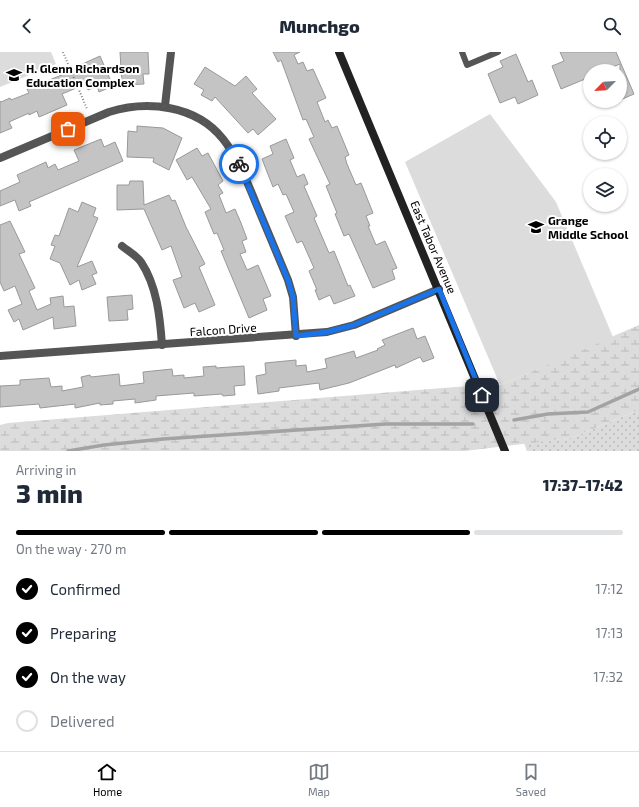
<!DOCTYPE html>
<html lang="en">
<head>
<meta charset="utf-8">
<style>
	body { margin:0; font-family:"Exo 2",sans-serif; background:#f6f6f7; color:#1f2937; height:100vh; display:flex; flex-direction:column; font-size:15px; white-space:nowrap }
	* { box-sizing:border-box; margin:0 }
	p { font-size:13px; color:#747a83 }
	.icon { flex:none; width:22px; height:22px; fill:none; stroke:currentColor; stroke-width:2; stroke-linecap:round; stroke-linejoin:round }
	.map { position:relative; height:399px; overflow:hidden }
	.side { display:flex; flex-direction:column; background:#fff; flex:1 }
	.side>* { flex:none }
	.needle { width:26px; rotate:246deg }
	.fabs { position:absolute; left:583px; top:12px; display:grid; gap:8px }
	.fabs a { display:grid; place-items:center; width:44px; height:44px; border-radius:50%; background:#fff; box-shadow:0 1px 3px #0004; font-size:20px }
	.pin { position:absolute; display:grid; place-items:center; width:34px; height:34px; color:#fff; margin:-17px; border-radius:8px; box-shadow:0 2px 6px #0006 }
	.courier { position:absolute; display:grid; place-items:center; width:40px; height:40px; margin:-20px; border:3px solid #1a73e8; border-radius:50%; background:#fff; color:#222; box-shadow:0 1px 5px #0007 }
	.headline em { font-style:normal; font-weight:800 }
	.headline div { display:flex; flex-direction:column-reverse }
	.headline { display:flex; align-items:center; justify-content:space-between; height:68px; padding:0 16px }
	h1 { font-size:26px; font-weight:800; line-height:30px }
	.bar { display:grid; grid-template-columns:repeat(4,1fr); gap:6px 4px; align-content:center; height:48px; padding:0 16px }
	.bar i { height:5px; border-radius:3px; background:#e0e1e3 }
	.bar .active { background:#000 }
	.bar p { grid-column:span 4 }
	ol { padding:0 16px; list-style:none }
	li { display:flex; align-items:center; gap:12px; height:44px }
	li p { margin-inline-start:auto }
	li .icon { padding:4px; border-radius:50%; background:#000; color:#fff; stroke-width:4 }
	li:last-child { color:#747a83 }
	li i { width:22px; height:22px; border:2px solid #e0e1e3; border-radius:50% }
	header { display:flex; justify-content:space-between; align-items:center; height:52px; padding:0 16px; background:#fff; font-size:18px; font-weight:800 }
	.tabs { display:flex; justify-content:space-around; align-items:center; height:56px; border-top:1px solid #e0e1e3; background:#fff; font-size:11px; color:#747a83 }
	.tabs a { display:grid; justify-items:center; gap:2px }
	.tabs .active { color:#000 }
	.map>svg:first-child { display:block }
	.grass { fill:url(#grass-dots) }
	.wetland { fill:url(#wetland-marsh) }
	.garden { fill:#dcdcdc }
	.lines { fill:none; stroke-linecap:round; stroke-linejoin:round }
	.stream { stroke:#a3a3a3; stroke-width:3.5 }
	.building { fill:#c4c4c4; stroke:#999 }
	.path { stroke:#777; stroke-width:2; stroke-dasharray:1 2; stroke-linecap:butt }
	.lane { stroke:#555; stroke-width:6 }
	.street { stroke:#555; stroke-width:8 }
	.secondary { stroke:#222; stroke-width:8 }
	.done { stroke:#595959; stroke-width:4; stroke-dasharray:0 7.2 }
	.route { stroke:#1a73e8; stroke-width:5 }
	.labels { text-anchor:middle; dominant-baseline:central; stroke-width:4; stroke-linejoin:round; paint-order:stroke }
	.poi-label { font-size:12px; font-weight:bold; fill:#000; stroke:#fff; text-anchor:start }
	.street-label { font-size:12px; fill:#000; stroke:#fff }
</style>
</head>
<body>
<header><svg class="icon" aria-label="back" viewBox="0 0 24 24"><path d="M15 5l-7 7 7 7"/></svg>Munchgo<svg class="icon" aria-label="search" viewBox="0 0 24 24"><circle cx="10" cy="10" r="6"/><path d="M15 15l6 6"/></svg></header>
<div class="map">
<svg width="639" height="399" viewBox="0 0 639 399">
	<defs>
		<pattern id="grass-dots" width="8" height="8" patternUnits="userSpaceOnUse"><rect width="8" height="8" fill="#dcdcdc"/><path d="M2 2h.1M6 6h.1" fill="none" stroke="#bbb" stroke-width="1.8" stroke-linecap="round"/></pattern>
		<pattern id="wetland-marsh" width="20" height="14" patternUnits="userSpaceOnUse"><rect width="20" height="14" fill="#dcdcdc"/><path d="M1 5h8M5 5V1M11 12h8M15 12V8" fill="none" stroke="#bbb"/></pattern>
	</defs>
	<rect width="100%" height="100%" fill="#fff"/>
	<!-- grass -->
	<polygon class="grass" points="639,358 639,399 527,399 524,391 571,386"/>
	<!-- wetland -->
	<polygon class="wetland" points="639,273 639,358 571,386 465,399 0,399 0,373 8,371 455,335 500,333"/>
	<!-- garden -->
	<g class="garden">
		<polygon points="0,0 51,0 56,12 0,35"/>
		<polygon points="490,62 556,150 613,285 500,333 405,110"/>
	</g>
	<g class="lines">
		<!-- stream -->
		<g class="stream">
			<polyline points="514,368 548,362 588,360 639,337"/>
			<polyline points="68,399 104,393 163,387 386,372 473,372"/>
		</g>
	</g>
	<!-- building -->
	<g class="building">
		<polygon points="120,0 148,0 149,22 143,22 144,32 122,33"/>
		<polygon points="273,0 300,0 294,3 298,12 303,10 307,19 313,17 326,46 317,50 325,70 328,68 332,76 337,74 349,103 345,105 347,112 356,133 361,131 373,161 366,164 370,174 368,174 376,193 385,189 397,216 392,218 395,227 373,236 349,182 344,184 335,162 337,161 326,134 330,132 309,87 314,85 306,67 303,68 281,8 278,10"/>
		<polygon points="560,0 616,0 634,42 620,48 620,12 603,19 590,19 590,25 561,37 552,14 564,9"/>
		<polygon points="516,2 528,30 532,28 538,43 518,52 515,45 500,51 488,22 503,15 500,9"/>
		<polygon points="100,4 113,34 99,40 97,34 88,38 86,32 62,42 67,53 39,65 37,59 29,63 29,61 9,70 12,76 0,81 0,49 1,50 10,46 11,48 29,41 27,37 79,16 78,14"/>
		<polygon points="205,15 235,34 246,24 257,37 252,41 276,67 258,83 253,77 248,81 215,45 212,49 201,43 204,38 194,32"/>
		<polygon points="137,74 163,76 182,86 169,118 153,110 154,106 127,105 128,79 137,80"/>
		<polygon points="101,87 104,95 115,90 123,109 29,150 31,154 19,159 15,148 0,154 0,139 20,130 17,123 46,110 48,116 55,112 58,118 79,109 74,98"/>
		<polygon points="286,87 294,106 290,108 297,125 304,122 308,132 304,134 317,164 314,166 329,201 334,199 348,234 350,233 355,244 334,252 330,243 319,248 315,238 317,238 309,219 314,216 302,189 297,191 285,164 294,160 286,142 283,143 278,132 273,135 262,107 273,102 270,94"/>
		<polygon points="197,96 202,104 208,101 223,129 218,133 223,141 219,143 226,161 235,157 241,171 247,187 242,189 246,200 240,202 247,218 258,213 271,244 263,247 267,258 249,266 221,199 224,198 217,181 214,182 205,160 211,157 192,125 187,128 176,108"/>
		<polygon points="130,129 143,129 144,153 169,143 172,149 175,148 186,175 205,212 199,215 215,253 199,260 195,251 184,256 173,228 182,225 171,194 162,198 144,157 117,158 117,133 129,133"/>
		<polygon points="82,150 96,156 93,164 98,166 77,215 92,209 97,221 92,223 96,232 82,238 79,228 70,233 60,211 50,207 55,194 51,193 55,183 59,184 69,156 78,160"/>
		<polygon points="10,169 25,200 19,202 35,236 29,239 37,258 51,252 50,246 63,244 64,255 74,254 76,274 54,277 53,265 23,278 19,267 14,270 8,258 22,252 15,234 4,239 0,230 0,173"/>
		<polygon points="132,243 133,257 127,258 128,268 109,269 107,245"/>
		<polygon points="413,276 417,287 425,284 434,306 423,310 420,305 396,316 395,313 349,331 320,338 319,331 279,336 279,339 258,342 256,324 266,322 265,311 296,308 296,314 306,313 307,320 327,316 325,307 354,299 356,306 378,298 377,297 385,293 382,288"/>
		<polygon points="216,314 216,316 244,314 245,333 234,334 235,343 223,344 222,342 194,344 194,341 156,344 156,348 135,351 135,347 113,349 113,352 100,353 100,351 75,356 75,352 40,356 39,352 0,355 0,334 20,333 20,328 49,326 51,335 62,334 62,339 83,335 81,325 90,323 91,325 119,322 120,334 144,331 143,320 172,317 173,324 184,323 184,326 204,324 203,315"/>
	</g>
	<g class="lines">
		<!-- path -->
		<polyline class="path" points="63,0 87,57"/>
		<!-- lane -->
		<polyline class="lane" points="462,0 467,13 498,0"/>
		<!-- street -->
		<g class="street">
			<polyline points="165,54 171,0"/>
			<path d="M0,106L109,60C147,48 196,53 223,87C238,106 246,127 255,149C266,175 277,202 288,228L293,245L296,284"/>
			<path d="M122,194C128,199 137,204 141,210C157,234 160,265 162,293"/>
			<polyline points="0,304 327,280 354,273 439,237"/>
		</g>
		<!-- secondary -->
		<polyline class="secondary" points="339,0 505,399"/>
	</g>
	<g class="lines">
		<!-- done -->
		<path class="done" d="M68,77C86,69 105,59 125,55C169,45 221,69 239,112"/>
		<!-- route -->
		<polyline class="route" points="239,112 288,228 293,245 296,284 327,280 354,273 439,237 482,343"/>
	</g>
	<!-- icons -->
	<defs>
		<symbol id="school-bare" viewBox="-9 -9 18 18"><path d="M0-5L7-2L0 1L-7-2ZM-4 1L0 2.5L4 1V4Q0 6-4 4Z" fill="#000" stroke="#fff" stroke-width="2.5" paint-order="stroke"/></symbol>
	</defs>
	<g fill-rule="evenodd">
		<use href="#school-bare" x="3" y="12" width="22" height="22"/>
		<use href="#school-bare" x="525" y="164" width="22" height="22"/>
	</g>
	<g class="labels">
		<!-- poi labels -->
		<g class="poi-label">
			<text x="26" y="16">H. Glenn Richardson<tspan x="26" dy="14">Education Complex</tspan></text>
			<text x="548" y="168">Grange<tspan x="548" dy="14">Middle School</tspan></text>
		</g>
		<!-- street labels -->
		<g class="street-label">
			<text transform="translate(434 195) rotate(67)">East Tabor Avenue</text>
			<text transform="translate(223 277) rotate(-4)">Falcon Drive</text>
		</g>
	</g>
</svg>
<div class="fabs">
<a><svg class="needle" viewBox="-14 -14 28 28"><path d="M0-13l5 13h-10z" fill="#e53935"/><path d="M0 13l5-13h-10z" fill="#747a83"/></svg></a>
<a><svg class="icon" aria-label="locate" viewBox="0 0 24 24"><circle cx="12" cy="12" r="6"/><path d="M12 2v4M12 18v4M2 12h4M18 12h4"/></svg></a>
<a><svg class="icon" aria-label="layers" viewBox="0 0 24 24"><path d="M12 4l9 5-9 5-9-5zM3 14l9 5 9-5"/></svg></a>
</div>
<div class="pin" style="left:68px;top:77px;background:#ea580c"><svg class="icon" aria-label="bag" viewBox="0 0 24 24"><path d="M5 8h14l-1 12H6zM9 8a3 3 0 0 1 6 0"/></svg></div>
<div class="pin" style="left:482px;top:343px;background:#1f2937"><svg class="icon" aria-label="home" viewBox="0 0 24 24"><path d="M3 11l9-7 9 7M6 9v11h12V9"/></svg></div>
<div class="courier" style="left:239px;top:112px"><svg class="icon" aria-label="bike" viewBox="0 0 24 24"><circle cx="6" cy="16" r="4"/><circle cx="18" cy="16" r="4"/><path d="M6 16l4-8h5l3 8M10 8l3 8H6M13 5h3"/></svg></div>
</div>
<section class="side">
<div class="headline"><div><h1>3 min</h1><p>Arriving in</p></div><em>17:37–17:42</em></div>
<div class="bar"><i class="active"></i><i class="active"></i><i class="active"></i><i></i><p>On the way · 270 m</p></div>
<ol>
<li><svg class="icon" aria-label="check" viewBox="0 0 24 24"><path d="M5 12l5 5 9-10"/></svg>Confirmed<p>17:12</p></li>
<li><svg class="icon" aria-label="check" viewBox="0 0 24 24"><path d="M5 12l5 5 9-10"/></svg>Preparing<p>17:13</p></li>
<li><svg class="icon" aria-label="check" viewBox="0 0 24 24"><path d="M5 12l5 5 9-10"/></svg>On the way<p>17:32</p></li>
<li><i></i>Delivered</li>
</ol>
</section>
<nav class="tabs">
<a class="active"><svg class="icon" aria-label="home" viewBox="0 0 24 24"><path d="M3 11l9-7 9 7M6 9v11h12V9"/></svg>Home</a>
<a><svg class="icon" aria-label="map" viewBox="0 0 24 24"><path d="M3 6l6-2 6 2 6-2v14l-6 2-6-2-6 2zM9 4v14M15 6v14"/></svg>Map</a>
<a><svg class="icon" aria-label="saved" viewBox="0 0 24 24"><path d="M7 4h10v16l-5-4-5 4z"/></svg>Saved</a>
</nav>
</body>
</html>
